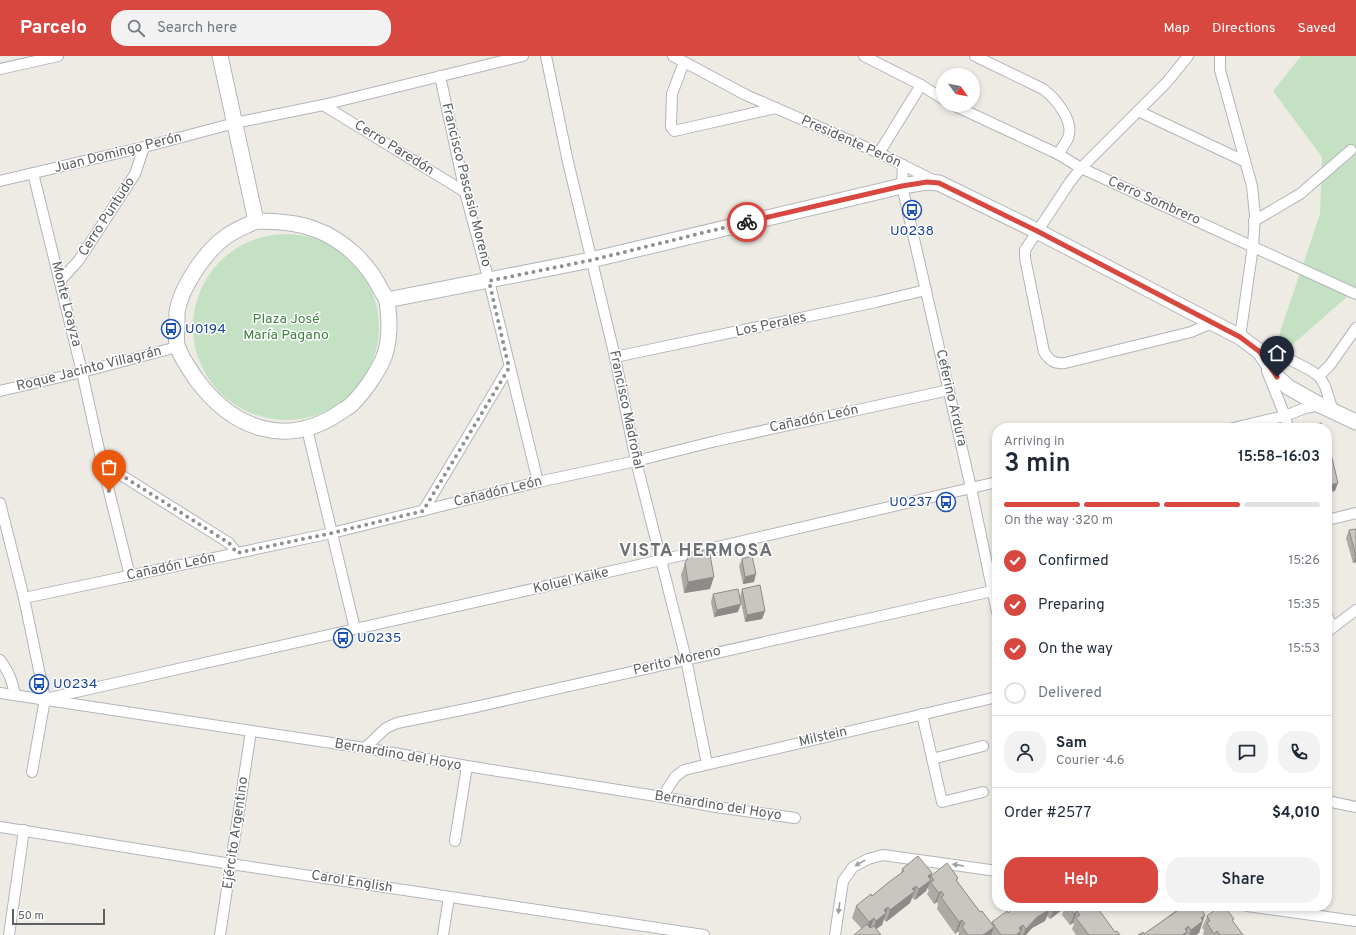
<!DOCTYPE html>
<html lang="en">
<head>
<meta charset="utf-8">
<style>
	body { margin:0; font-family:Overpass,sans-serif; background:#f2f2f3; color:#1f2937; height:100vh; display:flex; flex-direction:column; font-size:15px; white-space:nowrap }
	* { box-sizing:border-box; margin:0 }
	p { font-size:13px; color:#747a83 }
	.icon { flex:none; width:22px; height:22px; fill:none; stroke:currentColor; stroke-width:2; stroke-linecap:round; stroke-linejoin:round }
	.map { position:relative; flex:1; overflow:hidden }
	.sheet { position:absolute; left:992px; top:367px; width:340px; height:488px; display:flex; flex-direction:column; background:#fff; border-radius:16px; box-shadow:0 2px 6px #0003 }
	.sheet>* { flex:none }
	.needle { width:26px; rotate:123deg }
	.fabs { position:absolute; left:936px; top:12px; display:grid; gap:8px }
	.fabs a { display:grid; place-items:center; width:44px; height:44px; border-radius:50%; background:#fff; box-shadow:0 2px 6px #0003; font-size:20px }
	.scale { position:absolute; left:12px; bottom:10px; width:93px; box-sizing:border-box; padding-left:4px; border:2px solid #5c6063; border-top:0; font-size:11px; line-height:14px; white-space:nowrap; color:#5c6063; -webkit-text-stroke:3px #fff; paint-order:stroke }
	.pin { position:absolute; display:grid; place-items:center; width:34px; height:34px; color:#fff; margin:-41px -17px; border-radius:50% 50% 50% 0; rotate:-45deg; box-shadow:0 0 4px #0007 }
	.pin .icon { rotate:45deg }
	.courier { position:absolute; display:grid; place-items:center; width:40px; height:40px; margin:-20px; border:3px solid #d84840; border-radius:50%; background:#fff; color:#222; box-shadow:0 1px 5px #0007 }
	.overview em { font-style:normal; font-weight:600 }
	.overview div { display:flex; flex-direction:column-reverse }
	.overview { display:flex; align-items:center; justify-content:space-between; height:68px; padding:0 12px }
	h1 { font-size:26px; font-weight:600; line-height:30px }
	.bar { display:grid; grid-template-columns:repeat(4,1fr); gap:6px 4px; align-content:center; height:48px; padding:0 12px }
	.bar i { height:5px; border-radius:3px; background:#e0e1e3 }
	.bar .current { background:#d84840 }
	.bar p { grid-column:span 4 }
	.line { display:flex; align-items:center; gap:10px; padding:0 12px; border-top:1px solid #e0e1e3 }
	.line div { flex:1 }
	.round { display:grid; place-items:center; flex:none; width:42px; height:42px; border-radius:16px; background:#f2f2f3 }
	ol { padding:0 12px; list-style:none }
	li { display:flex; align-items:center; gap:12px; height:44px }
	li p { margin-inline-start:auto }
	li .icon { padding:4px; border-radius:50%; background:#d84840; color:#fff; stroke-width:4 }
	li:last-child { color:#747a83 }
	li i { width:22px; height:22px; border:2px solid #e0e1e3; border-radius:50% }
	.cta { display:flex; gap:8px; margin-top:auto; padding:8px 12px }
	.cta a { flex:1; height:46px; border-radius:16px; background:#d84840; color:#fff; font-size:16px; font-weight:600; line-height:46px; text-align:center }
	.cta a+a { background:#f2f2f3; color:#1f2937 }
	header { display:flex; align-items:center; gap:24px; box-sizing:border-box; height:56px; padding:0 20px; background:#d84840; color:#fff }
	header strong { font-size:19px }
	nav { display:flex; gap:22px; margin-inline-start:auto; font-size:14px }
	.search { width:280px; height:36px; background:#f2f2f3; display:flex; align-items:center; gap:10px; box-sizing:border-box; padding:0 14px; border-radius:16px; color:#747a83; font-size:15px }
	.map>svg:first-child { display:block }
	.green { fill:#c4e2c3 }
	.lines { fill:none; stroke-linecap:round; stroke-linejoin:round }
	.street-casing { stroke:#b2b5b8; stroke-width:12 }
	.secondary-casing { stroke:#b3b7ba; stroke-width:17 }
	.street { stroke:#fff; stroke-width:10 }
	.secondary { stroke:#fff; stroke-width:15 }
	.wall { fill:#adaaa6 }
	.shaded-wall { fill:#8d8b87 }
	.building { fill:#c9c6c1; stroke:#8d8b87 }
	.oneway { fill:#9da0a1 }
	.done { stroke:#8f9190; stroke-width:4; stroke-dasharray:0 7.2 }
	.route { stroke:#d84840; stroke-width:5 }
	.labels { text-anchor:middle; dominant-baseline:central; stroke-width:3; stroke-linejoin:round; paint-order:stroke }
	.street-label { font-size:14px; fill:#5c6063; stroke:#fff }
	.transit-label { font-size:14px; fill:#164399; stroke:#fff; text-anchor:start }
	.park-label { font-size:14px; fill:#3e813f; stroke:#fff }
	.district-label { font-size:18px; font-weight:bold; letter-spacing:1px; fill:#6d7175; stroke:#fff }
</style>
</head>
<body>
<header>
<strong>Parcelo</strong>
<div class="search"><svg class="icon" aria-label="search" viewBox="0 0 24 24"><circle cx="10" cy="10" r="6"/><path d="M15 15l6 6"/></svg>Search here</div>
<nav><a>Map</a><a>Directions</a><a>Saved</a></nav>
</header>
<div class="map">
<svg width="1356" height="879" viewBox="0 0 1356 879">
	<rect width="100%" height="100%" fill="#edebe4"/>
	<!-- green -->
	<g class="green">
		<polygon points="1301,0 1356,0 1356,233 1269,309 1320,158 1322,101 1273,35"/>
		<circle cx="286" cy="271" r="93"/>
	</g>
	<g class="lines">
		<defs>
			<g id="street">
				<polyline points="546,0 568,106 615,301 636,405 686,603 707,708"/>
				<polyline points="673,0 746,39 879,97 935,125"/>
				<polyline points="864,0 921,29 943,43"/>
				<path d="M975,0L1043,33C1055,42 1075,65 1068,82C1066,87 1061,93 1058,98"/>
				<path d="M1188,0L1167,26L1081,112L1070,126L1025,194V202L1044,296C1050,305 1054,308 1065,307L1191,276L1214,266"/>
				<polyline points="1220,0 1220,14 1252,130 1255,159 1253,190 1240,281"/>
				<polyline points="684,6 672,38 671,71 674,75 776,52"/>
				<polyline points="0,13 58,0"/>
				<polyline points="440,20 465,136 489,225 538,426"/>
				<polyline points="323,49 465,136"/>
				<polyline points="953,49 1058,98 1081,112 1356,238"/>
				<polyline points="1138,55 1244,105"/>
				<polyline points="879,97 921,29"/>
				<polyline points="903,109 902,130 971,432 997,556"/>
				<polyline points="33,117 82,316 102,407 130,520"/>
				<polyline points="0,125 144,91 235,67 323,49 523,0"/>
				<polyline points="1254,165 1300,138 1351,94"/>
				<polyline points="60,225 79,204 135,118 144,91"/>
				<polyline points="1260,296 1285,301 1310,314 1319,320 1325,330 1333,355"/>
				<polyline points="615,301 876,246 926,234"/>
				<polyline points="1267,315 1285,360 1288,372"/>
				<polyline points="1319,320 1330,309 1356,272"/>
				<polyline points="0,335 82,316 177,291"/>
				<polyline points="1233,372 1285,360 1305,352 1320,349"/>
				<polyline points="307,373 355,573"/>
				<polyline points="102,407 229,487 237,497"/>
				<polyline points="0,447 24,542 45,643 32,716"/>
				<polyline points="423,455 509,311"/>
				<polyline points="1327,464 1356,457"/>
				<polyline points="24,542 332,477 538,426 636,405 716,385 949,334"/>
				<polyline points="1327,560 1333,571"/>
				<polyline points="1327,576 1356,554"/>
				<path d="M0,604C9,616 12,624 15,639"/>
				<polyline points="0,637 365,692 467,710 662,741 716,751 795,762"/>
				<polyline points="45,643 661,504 997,426"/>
				<polyline points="922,658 942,746 983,736"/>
				<polyline points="365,692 386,672 397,667 471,652 997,534"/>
				<polyline points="932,703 983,690"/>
				<polyline points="662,741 675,721 684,714 997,641"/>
				<polyline points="1327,745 1356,751"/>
				<polyline points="0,771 231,808 704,879"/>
				<polyline points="455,785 467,710"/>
				<polyline points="1247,850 1356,865"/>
				<polyline points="9,879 24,774"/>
				<polyline points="220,879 251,675"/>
				<polyline points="443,879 449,841"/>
				<polyline points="835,879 843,825 853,811 868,803 883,799 997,815"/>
			</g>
			<g id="secondary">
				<polyline points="220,0 256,165"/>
				<path d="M256,165C276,165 296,166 314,173C343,183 368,207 381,234C383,237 386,242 387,246C390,263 390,285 384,301C378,316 364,336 352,348C349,351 343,354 339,357C285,393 232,372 196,323C190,314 182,303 178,292C175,286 177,276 177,269C177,265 177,260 177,256C181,231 206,194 227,180C235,174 246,170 256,165Z"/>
				<polyline points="387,244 591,204 902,130 927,126 939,127 1037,175 1240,281 1260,296 1277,321 1288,331 1320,349 1356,366"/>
			</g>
		</defs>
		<!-- street casing -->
		<use href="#street" class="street-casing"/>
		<!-- secondary casing -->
		<use href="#secondary" class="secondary-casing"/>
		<!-- street -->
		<use href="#street" class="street"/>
		<!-- secondary -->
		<use href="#secondary" class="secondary"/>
	</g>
	<!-- wall -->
	<g class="wall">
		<polygon points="1356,473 1356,506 1353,507 1346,482 1349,474"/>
		<polygon points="742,503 754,526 743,528 739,510"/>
		<polygon points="685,507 710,533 684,537 681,519"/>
		<polygon points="742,533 765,555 762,563 745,566 740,541"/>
		<polygon points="713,538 738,556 714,561 711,546"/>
		<polygon points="902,813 932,817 931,820 958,822 957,825 980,856 991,867 992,866 1008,857 1016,850 1096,850 1115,876 1120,879 1076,879 1072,873 1074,868 1073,867 1070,869 1062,859 1064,854 1063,853 1062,854 1050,863 1047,860 1045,865 1032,872 1026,879 958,879 959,877 958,875 955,878 937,853 938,848 937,846 934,848 927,838 929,834 927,832 926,835 915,844 912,842 910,847 886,866 884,863 882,869 876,873 862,873 852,862 856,850 872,840 901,817"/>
		<polygon points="1176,853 1203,865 1199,877 1196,879 1138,879 1144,878 1174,856"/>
		<polygon points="1207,860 1233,865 1243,879 1203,879 1204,874 1202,872"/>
	</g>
	<!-- shaded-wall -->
	<g class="shaded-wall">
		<polygon points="1338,427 1335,435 1330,436 1328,441 1327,441 1327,434 1330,429"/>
		<polygon points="1356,499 1356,506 1353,507 1356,500"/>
		<polygon points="756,518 754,526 743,528 745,521"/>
		<polygon points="714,521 710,533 684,537 688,526"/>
		<polygon points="741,548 738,556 714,561 717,554"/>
		<polygon points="765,555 762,563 745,566 747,559"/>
		<polygon points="932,817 929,825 931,824 926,835 915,844 919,833 928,820"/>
		<polygon points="916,830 910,847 886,866 890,854"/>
		<polygon points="941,835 937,846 934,848 939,837"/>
		<polygon points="1049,850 1051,850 1045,865 1032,872 1026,879 1023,879 1026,873 1037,861"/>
		<polygon points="1056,850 1064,850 1062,854 1050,863 1054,852"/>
		<polygon points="888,851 882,869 872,876 876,865 884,854"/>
		<polygon points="1077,855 1073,867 1070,869 1074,858"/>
		<polygon points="1205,859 1199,877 1196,879 1189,879 1191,874 1201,862"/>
		<polygon points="874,862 870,873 865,877 869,866"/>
		<polygon points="962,864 958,875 955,878 959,866"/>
		<polygon points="1023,869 1020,879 1016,879 1019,872"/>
		<polygon points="1188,870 1185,879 1182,879 1185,873"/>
		<polygon points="994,871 991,879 983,879"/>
	</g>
	<!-- building -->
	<g class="building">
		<polygon points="1321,367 1322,372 1304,372 1303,371"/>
		<polygon points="1331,398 1338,427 1330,429 1331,433 1327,434 1327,399"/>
		<polygon points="1356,473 1356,500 1349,474"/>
		<polygon points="709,493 714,521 688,526 685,507 691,496"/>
		<polygon points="752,500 756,518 745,521 742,503"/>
		<polygon points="760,529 765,555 747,559 742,533"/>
		<polygon points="738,533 741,548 717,554 713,538"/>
		<polygon points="918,800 932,817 928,820 931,824 919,833 916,830 912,833 915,835 890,854 888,851 884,854 886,857 876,865 874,862 869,866 856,850 871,838 872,840 889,826 904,815 902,813"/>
		<polygon points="947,807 958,822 956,824 980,856 982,855 994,871 983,879 968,879 962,870 965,868 962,864 959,866 941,841 944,839 941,835 939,837 931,827 934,824 931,820"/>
		<polygon points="1016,850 1049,850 1047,851 1049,854 1037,861 1026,873 1023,869 1019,872 1021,875 1016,879 1001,879 992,866 1007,855 1008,857"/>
		<polygon points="1068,850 1096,850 1115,876 1117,875 1120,879 1089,879 1076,862 1080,859 1077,855 1074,858"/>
		<polygon points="1180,850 1199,850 1205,859 1201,862 1203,865 1191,874 1188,870 1185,873 1187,876 1182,879 1138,879 1143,876 1144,878 1177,855 1176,853"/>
		<polygon points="1220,850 1224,850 1234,863 1232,864 1243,879 1220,879 1217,875 1214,878 1207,867 1210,865 1207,860"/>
		<polygon points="867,868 870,872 874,870 881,879 854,879"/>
	</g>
	<!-- one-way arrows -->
	<defs><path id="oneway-solid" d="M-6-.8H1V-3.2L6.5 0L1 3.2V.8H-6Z"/></defs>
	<g class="oneway">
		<use href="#oneway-solid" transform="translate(860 807) rotate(151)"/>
		<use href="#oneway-solid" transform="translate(958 809) rotate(-171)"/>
		<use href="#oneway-solid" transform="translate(839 852) rotate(98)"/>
	</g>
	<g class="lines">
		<!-- done -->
		<polyline class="done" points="109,435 102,407 229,487 237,497 332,477 423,455 509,312 489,225 592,204 747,166"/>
		<!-- route -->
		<polyline class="route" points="747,166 902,130 927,126 939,127 1037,175 1240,281 1260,296 1277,321"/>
	</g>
	<!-- icons -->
	<defs>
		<symbol id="bus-ring" viewBox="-11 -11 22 22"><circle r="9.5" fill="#fff" stroke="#1a4fb4" stroke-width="1.5"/><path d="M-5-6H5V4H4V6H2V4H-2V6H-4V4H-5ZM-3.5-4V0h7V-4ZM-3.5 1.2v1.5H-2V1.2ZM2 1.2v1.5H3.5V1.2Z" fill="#1a4fb4"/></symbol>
	</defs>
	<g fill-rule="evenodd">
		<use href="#bus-ring" x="901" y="143" width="22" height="22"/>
		<use href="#bus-ring" x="160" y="262" width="22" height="22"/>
		<use href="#bus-ring" x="935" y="435" width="22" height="22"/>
		<use href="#bus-ring" x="332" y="571" width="22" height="22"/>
		<use href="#bus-ring" x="28" y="617" width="22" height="22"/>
	</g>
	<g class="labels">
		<!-- street labels -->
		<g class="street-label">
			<text transform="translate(851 86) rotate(24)">Presidente Perón</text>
			<text transform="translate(394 92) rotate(32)">Cerro Paredón</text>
			<text transform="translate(118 97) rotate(-14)">Juan Domingo Perón</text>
			<text transform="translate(466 129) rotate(76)">Francisco Pascasio Moreno</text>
			<text transform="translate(1154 145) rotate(24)">Cerro Sombrero</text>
			<text transform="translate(107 161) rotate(-57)">Cerro Puntudo</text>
			<text transform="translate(66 248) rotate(76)">Monte Loayza</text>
			<text transform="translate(771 269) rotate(-12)">Los Perales</text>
			<text transform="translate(89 313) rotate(-14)">Roque Jacinto Villagrán</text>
			<text transform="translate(951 342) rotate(77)">Ceferino Ardura</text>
			<text transform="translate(626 354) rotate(78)">Francisco Madroñal</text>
			<text transform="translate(814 363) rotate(-12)">Cañadón León</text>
			<text transform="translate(498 436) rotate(-14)">Cañadón León</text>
			<text transform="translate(171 511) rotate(-12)">Cañadón León</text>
			<text transform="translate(571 525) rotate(-13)">Koluel Kaike</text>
			<text transform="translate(677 605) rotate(-13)">Perito Moreno</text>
			<text transform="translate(823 681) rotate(-13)">Milstein</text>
			<text transform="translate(398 699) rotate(10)">Bernardino del Hoyo</text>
			<text transform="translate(718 750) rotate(9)">Bernardino del Hoyo</text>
			<text transform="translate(236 777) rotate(-82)">Ejército Argentino</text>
			<text transform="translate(352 826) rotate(9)">Carol English</text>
		</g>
		<!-- transit labels -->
		<g class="transit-label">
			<text x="912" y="175" text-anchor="middle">U0238</text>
			<text x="185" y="273">U0194</text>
			<text x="932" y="446" text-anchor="end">U0237</text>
			<text x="357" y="582">U0235</text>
			<text x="53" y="628">U0234</text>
		</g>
		<!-- park labels -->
		<g class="park-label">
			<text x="286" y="263">Plaza José<tspan x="286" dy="16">María Pagano</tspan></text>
		</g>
		<!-- district labels -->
		<g class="district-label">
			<text x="696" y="495">VISTA HERMOSA</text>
		</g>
	</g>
</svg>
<div class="fabs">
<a><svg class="needle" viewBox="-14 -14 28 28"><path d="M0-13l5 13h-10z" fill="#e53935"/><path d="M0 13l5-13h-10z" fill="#747a83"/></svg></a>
</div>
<div class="scale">50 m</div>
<div class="pin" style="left:109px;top:435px;background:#ea580c"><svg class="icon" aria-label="bag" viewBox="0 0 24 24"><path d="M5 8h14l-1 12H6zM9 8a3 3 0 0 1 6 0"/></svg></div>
<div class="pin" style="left:1277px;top:321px;background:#1f2937"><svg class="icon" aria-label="home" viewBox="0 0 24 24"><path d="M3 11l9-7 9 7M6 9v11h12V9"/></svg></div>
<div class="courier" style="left:747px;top:166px"><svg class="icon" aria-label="bike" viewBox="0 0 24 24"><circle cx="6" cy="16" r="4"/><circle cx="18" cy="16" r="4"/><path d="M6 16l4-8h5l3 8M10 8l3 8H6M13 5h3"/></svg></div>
<section class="sheet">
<div class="overview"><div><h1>3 min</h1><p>Arriving in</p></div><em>15:58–16:03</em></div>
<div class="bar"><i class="current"></i><i class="current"></i><i class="current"></i><i></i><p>On the way · 320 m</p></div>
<ol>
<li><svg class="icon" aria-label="check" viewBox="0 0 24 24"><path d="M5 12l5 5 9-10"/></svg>Confirmed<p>15:26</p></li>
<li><svg class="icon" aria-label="check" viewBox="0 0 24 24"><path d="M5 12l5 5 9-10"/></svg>Preparing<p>15:35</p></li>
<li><svg class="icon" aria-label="check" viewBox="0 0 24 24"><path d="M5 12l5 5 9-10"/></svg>On the way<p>15:53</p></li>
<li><i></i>Delivered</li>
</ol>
<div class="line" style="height:72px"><a class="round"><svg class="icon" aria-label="person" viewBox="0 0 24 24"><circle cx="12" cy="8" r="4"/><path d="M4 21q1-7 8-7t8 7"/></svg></a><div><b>Sam</b><p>Courier · 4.6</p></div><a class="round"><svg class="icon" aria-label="chat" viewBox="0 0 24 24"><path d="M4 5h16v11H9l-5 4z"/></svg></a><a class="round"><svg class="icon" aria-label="phone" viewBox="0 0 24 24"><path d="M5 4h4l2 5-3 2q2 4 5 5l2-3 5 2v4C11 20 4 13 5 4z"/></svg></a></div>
<div class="line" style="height:52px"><div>Order #2577</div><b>$4,010</b></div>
<div class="cta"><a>Help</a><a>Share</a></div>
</section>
</div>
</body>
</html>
